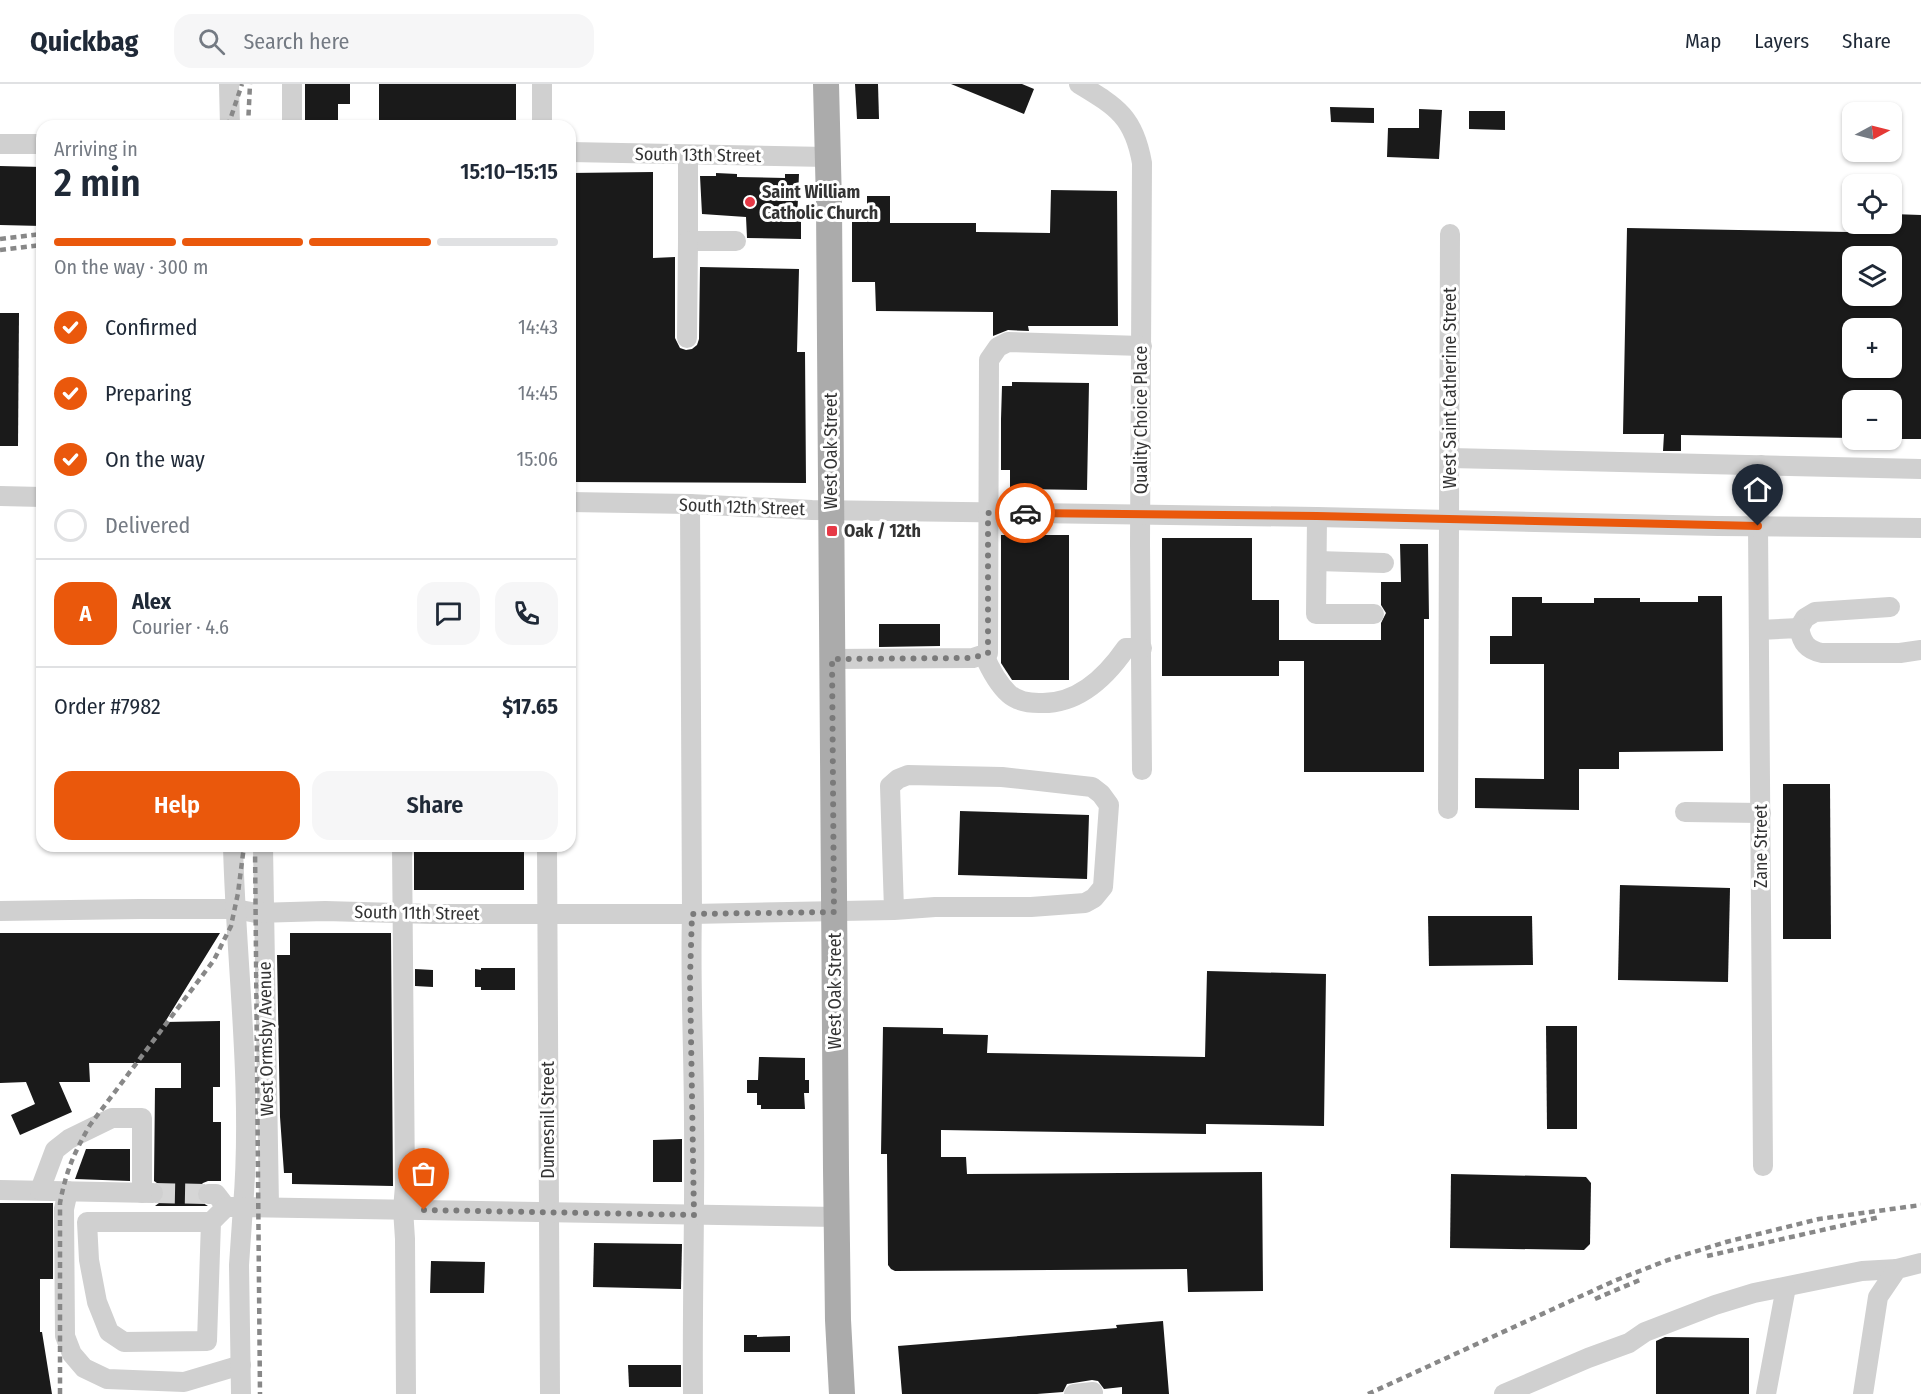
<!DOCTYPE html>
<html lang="en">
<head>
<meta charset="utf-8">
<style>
	body { margin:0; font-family:"Fira Sans Condensed",sans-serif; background:#f6f6f7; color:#1f2937; height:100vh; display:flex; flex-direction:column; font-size:22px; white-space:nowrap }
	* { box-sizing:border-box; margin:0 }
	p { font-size:20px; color:#747a83 }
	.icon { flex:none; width:33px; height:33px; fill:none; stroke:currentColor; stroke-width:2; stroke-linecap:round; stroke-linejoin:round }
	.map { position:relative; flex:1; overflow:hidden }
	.drawer { position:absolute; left:36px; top:36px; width:540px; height:732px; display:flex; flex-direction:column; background:#fff; border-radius:18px; box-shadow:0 2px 4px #0004 }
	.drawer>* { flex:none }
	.needle { width:39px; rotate:83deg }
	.tools { position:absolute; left:1842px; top:18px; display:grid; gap:12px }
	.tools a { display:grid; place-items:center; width:60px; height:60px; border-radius:12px; background:#fff; box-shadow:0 2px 4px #0004; font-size:30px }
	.pin { position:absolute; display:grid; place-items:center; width:51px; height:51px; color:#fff; margin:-62px -26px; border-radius:50% 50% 50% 0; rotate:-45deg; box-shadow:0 0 6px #0007 }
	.pin .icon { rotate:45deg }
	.courier { position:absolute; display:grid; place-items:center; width:60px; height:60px; margin:-30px; border:4px solid #ea580c; border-radius:50%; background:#fff; color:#222; box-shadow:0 2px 8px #0007 }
	.summary em { font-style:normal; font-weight:600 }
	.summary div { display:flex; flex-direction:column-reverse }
	.summary { display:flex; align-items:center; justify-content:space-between; height:102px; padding:0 18px }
	h1 { font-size:39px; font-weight:600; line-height:45px }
	.bar { display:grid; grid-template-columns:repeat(4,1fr); gap:9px 6px; align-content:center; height:72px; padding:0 18px }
	.bar i { height:8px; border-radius:4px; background:#e0e1e3 }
	.bar .selected { background:#ea580c }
	.bar p { grid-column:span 4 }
	.line { display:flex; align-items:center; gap:15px; padding:0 18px; border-top:2px solid #e0e1e3 }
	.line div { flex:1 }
	.round { display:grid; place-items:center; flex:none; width:63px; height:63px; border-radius:18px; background:#f6f6f7 }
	ol { padding:0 18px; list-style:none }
	li { display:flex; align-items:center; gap:18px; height:66px }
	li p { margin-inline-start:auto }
	li .icon { padding:6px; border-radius:50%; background:#ea580c; color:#fff; stroke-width:4 }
	li:last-child { color:#747a83 }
	li i { width:33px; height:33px; border:3px solid #e0e1e3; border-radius:50% }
	.primary-button { display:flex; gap:12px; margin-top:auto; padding:12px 18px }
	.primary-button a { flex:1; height:69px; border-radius:18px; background:#ea580c; color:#fff; font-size:24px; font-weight:600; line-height:69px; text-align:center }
	.primary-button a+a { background:#f6f6f7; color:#1f2937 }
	header { display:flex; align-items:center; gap:36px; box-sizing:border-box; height:84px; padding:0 30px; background:#fff; border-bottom:2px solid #e0e1e3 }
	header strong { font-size:28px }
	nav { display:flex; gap:33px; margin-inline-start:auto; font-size:21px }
	.search { width:420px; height:54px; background:#f6f6f7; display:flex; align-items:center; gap:15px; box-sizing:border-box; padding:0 21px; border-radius:18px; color:#747a83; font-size:22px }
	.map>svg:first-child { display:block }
	.building { fill:#1a1a1a; fill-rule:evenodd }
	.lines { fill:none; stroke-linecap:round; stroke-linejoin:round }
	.minor-tunnel { stroke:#d6d6d6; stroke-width:20; stroke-dasharray:20 10; stroke-linecap:butt }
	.minor { stroke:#d0d0d0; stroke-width:20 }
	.major { stroke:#ababab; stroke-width:26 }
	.rail { stroke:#888; stroke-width:4.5; stroke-dasharray:6 4.5; stroke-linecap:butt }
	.done { stroke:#7a7a7a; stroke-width:6; stroke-dasharray:0 10.8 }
	.route { stroke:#ea580c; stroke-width:8 }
	.poi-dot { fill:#e63946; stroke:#fff; stroke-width:2 }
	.labels { text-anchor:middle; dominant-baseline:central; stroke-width:6; stroke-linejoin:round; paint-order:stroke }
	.street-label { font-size:18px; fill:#333; stroke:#fff }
	.poi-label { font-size:18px; font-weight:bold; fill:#333; stroke:#fff; text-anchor:start }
</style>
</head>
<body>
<header>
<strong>Quickbag</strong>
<div class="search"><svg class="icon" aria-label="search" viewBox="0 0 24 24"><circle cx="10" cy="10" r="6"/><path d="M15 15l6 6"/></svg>Search here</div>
<nav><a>Map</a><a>Layers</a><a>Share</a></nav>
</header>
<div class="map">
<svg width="1921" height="1310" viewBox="0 0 1921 1310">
	<rect width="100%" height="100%" fill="#fff"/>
	<!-- building -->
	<g class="building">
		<polygon points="305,0 350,0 350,20 338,20 338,37 305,36"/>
		<polygon points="379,0 516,0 516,40 439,40 439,37 379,37"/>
		<polygon points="855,0 878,0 879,35 857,35"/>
		<polygon points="951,0 1022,0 1034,5 1024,30"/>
		<polygon points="1330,23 1374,24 1374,39 1331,38"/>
		<polygon points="1419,25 1442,26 1439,75 1387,73 1388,44 1419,44"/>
		<polygon points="1469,27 1505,27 1505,46 1469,45"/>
		<polygon points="0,82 42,83 42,142 0,141"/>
		<polygon points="653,88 653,174 675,173 675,254 680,264 686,266 692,265 697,261 699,255 700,183 799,185 797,268 805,268 806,399 570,398 570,89"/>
		<polygon points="716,89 737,90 737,93 785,94 785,90 799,90 797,137 801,137 801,155 747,154 746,133 702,130 700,92 716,92"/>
		<polygon points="1051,106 1117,107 1118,242 1028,242 1029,247 1008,246 993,252 993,228 876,227 875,198 852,198 852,138 867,138 867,112 890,112 890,139 976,139 976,148 1050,149"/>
		<path d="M1892,130L1921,131V355H1892V316H1852V354L1681,351V367H1663L1664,350H1623L1627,144L1848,148V140H1892ZM1852,172H1892V212H1852ZM1852,244H1892V284H1852Z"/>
		<polygon points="0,229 19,229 18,362 0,362"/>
		<polygon points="1012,298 1089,299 1087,406 1010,405 1010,386 1001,386 1001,335 1002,302 1012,302"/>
		<polygon points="1001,451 1069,451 1069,596 1012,596 1001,579"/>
		<polygon points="1162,454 1252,454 1252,516 1279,516 1279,556 1381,556 1381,539 1386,529 1381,521 1381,498 1401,498 1400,460 1428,460 1429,535 1424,535 1424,688 1304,688 1304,577 1279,577 1279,592 1162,592"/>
		<polygon points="1698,512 1722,512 1723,667 1619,668 1619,685 1579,685 1579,726 1475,724 1475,694 1544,695 1544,580 1490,580 1490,552 1512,552 1512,513 1542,513 1542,519 1594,519 1594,514 1640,514 1640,518 1698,518"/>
		<polygon points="879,540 940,540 940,562 879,563"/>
		<polygon points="1783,700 1830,700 1831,855 1783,855"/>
		<polygon points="960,727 1089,731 1087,795 958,791"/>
		<rect x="414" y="762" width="110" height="44"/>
		<polygon points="1620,801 1730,804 1728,898 1618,896"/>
		<polygon points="1428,832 1532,832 1533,881 1429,882"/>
		<polygon points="0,849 220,849 165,938 220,937 220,1003 213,1003 213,1038 221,1038 221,1097 208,1097 203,1099 198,1104 196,1109 198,1116 208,1122 155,1122 163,1116 165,1109 163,1103 154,1097 155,1004 181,1004 181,979 89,979 90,998 59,998 72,1028 20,1051 11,1031 35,1020 26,998 0,999"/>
		<polygon points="290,849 391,849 393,1102 292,1100 292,1089 284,1089 280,1033 277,871 290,871"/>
		<polygon points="481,884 515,884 515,906 481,906 481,903 475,903 475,885 481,886"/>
		<polygon points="415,885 433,886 433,903 415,902"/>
		<polygon points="1207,887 1326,890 1324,1042 1206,1040 1206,1050 941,1046 941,1073 966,1073 967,1090 1262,1088 1263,1207 1188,1208 1187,1185 895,1187 891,1185 888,1181 887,1070 881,1070 883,943 943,944 943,950 988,951 987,969 1205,973"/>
		<polygon points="1546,942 1577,942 1577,1045 1547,1045"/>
		<polygon points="759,973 805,974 805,996 809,996 809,1009 804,1009 805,1025 761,1025 761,1021 757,1021 757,1009 747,1009 747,996 758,996"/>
		<polygon points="682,1055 682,1098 653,1098 653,1056"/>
		<polygon points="86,1065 130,1065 130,1097 75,1095"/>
		<polygon points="1451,1090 1586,1093 1591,1099 1590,1160 1584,1166 1450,1164"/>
		<polygon points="0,1119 53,1119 53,1195 40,1195 40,1248 42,1248 52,1310 0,1310"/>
		<polygon points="594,1159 682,1160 681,1205 593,1203"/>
		<polygon points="431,1177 485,1178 484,1209 430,1209"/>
		<polygon points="1163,1237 1169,1310 1122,1310 1122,1303 1104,1305 1098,1297 1092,1296 1067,1300 1063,1308 1037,1310 902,1310 898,1262 1117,1244 1116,1241"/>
		<polygon points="744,1251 757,1251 757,1253 790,1252 790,1268 744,1268"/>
		<polygon points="1665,1253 1749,1254 1749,1310 1656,1310 1656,1257"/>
		<polygon points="628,1281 681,1281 681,1303 629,1303"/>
	</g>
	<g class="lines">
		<!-- minor-tunnel -->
		<polyline class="minor-tunnel" points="155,1109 208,1110"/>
		<!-- minor -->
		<g class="minor">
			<polyline points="229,0 230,42"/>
			<polyline points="292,0 292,42"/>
			<polyline points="542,0 542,42"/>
			<path d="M1079,0C1117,23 1134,33 1142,79L1140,460L1142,686"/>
			<polyline points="0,60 42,60"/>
			<polyline points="570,68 827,73"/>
			<polyline points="688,71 688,157 736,157"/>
			<polyline points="687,254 688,157"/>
			<polyline points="1450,374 1921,385"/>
			<polyline points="1761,381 1758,442 1763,1082"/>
			<polyline points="0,412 42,413"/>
			<polyline points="570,418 690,420 812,426 1317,433 1718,442 1921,444"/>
			<path d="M690,420L692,830C690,900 694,970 694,1040C695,1130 692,1220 693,1310"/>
			<polyline points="1317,433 1316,530 1374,530"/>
			<polyline points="1317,477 1384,479"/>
			<polyline points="1799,544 1805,534 1815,528 1890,523"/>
			<path d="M1759,546L1799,544C1802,559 1807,566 1822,569H1900L1921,566"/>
			<path d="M984,571C990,585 997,599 1009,610C1017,617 1029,619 1039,619C1077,621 1106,593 1126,564H1142"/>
			<polyline points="832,575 973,574 988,569 989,276 998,263 1008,258 1142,262"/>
			<polyline points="1448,725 1450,150"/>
			<polyline points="1685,728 1761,729"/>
			<polyline points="263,762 269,1122"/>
			<polyline points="402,762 405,1102 403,1125 405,1155 406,1310"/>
			<polyline points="547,762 550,1310"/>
			<polyline points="0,827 140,825 235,825 256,829 325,827 433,830 692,830 894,826 890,702 898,695 908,691 1002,693 1092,703 1101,710 1109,721 1103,803 1094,814 1085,819 1031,823 935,823 894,826"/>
			<polyline points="0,1106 153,1109"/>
			<polyline points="40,1106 55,1066 69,1055 112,1034 142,1034 142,1109"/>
			<polyline points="68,1107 64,1125 65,1252 72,1270 84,1284 107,1295 184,1298 241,1281"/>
			<polyline points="208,1110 216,1110 226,1123"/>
			<path d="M211,1138H87L89,1176L97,1218L109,1248L124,1258L207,1257L211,1138L226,1123H243C253,1003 236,882 233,762"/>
			<polyline points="241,1310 239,1181 243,1123 837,1133"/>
			<polyline points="1074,1310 1093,1308"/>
			<polyline points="1504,1310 1588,1274 1629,1259 1645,1248 1715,1221 1754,1209 1862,1187 1897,1185"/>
			<polyline points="1766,1310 1786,1203"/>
			<polyline points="1863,1310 1878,1213 1897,1185 1921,1179"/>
		</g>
		<!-- major -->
		<polyline class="major" points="826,0 829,120 836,1086 838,1236 842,1310"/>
		<!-- rail -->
		<g class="rail">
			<polyline points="228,42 242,0"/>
			<polyline points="248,42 250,0"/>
			<polyline points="0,155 42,150"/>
			<polyline points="0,166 42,161"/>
			<polyline points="255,762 260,1310"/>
			<polyline points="1707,1172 1880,1133"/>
			<polyline points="1595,1215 1642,1195"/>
			<path d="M60,1310V1119C66,1087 74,1069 90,1041L214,876L231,842L238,809L244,762"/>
			<polyline points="1368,1310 1614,1197 1668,1176 1726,1158 1819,1135 1921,1121"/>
		</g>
	</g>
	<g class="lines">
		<!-- done -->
		<polyline class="done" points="424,1126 694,1131 690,894 692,830 834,828 832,575 973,574 988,569 988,429 1025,429"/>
		<!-- route -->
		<polyline class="route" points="1025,429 1317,432 1758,442"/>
	</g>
	<!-- markers -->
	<g class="poi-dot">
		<circle cx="750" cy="118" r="6"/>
		<rect x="826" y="441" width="12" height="12" rx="3"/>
	</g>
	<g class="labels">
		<!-- street labels -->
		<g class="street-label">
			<text transform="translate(698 71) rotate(1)">South 13th Street</text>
			<text transform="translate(1450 304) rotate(-90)">West Saint Catherine Street</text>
			<text transform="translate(1141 336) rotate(-90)">Quality Choice Place</text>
			<text transform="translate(831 367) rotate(-90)">West Oak Street</text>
			<text transform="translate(742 423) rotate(2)">South 12th Street</text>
			<text transform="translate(1761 762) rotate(-90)">Zane Street</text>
			<text transform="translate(417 829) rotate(1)">South 11th Street</text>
			<text transform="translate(835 907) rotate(-90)">West Oak Street</text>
			<text transform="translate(266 955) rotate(-91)">West Ormsby Avenue</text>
			<text transform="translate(548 1036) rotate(-90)">Dumesnil Street</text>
		</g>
		<!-- poi labels -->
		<g class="poi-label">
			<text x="762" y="108">Saint William<tspan x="762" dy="21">Catholic Church</tspan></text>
			<text x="844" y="447">Oak / 12th</text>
		</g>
	</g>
</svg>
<div class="tools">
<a><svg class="needle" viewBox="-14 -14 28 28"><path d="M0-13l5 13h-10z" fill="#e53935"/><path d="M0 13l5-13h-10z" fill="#747a83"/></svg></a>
<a><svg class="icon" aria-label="locate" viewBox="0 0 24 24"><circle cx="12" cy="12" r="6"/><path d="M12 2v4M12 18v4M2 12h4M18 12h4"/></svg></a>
<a><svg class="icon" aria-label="layers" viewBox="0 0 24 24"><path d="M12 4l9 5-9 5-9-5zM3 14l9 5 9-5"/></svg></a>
<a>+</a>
<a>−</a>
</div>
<div class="pin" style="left:424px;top:1126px;background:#ea580c"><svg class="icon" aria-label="bag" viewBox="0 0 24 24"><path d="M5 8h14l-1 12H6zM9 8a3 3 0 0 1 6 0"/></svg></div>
<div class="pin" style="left:1758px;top:442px;background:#1f2937"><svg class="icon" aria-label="home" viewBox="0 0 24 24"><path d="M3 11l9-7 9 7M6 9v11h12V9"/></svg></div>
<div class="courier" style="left:1025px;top:429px"><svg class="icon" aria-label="car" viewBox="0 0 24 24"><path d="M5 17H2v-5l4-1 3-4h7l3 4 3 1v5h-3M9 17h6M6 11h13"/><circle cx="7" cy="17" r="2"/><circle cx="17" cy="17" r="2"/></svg></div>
<section class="drawer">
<div class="summary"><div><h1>2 min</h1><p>Arriving in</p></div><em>15:10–15:15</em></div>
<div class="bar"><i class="selected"></i><i class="selected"></i><i class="selected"></i><i></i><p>On the way · 300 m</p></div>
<ol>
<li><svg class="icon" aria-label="check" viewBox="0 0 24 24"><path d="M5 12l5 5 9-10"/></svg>Confirmed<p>14:43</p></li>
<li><svg class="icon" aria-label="check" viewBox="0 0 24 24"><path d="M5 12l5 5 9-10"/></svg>Preparing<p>14:45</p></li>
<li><svg class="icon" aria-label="check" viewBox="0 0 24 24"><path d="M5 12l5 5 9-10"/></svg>On the way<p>15:06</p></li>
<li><i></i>Delivered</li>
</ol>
<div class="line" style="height:108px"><b class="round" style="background:#ea580c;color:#fff">A</b><div><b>Alex</b><p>Courier · 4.6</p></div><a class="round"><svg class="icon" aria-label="chat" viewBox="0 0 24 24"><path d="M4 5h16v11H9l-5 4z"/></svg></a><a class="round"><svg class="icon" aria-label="phone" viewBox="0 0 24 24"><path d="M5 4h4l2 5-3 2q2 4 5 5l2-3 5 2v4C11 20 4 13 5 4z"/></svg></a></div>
<div class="line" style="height:78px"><div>Order #7982</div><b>$17.65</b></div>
<div class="primary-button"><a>Help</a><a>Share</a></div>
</section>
</div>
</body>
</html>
